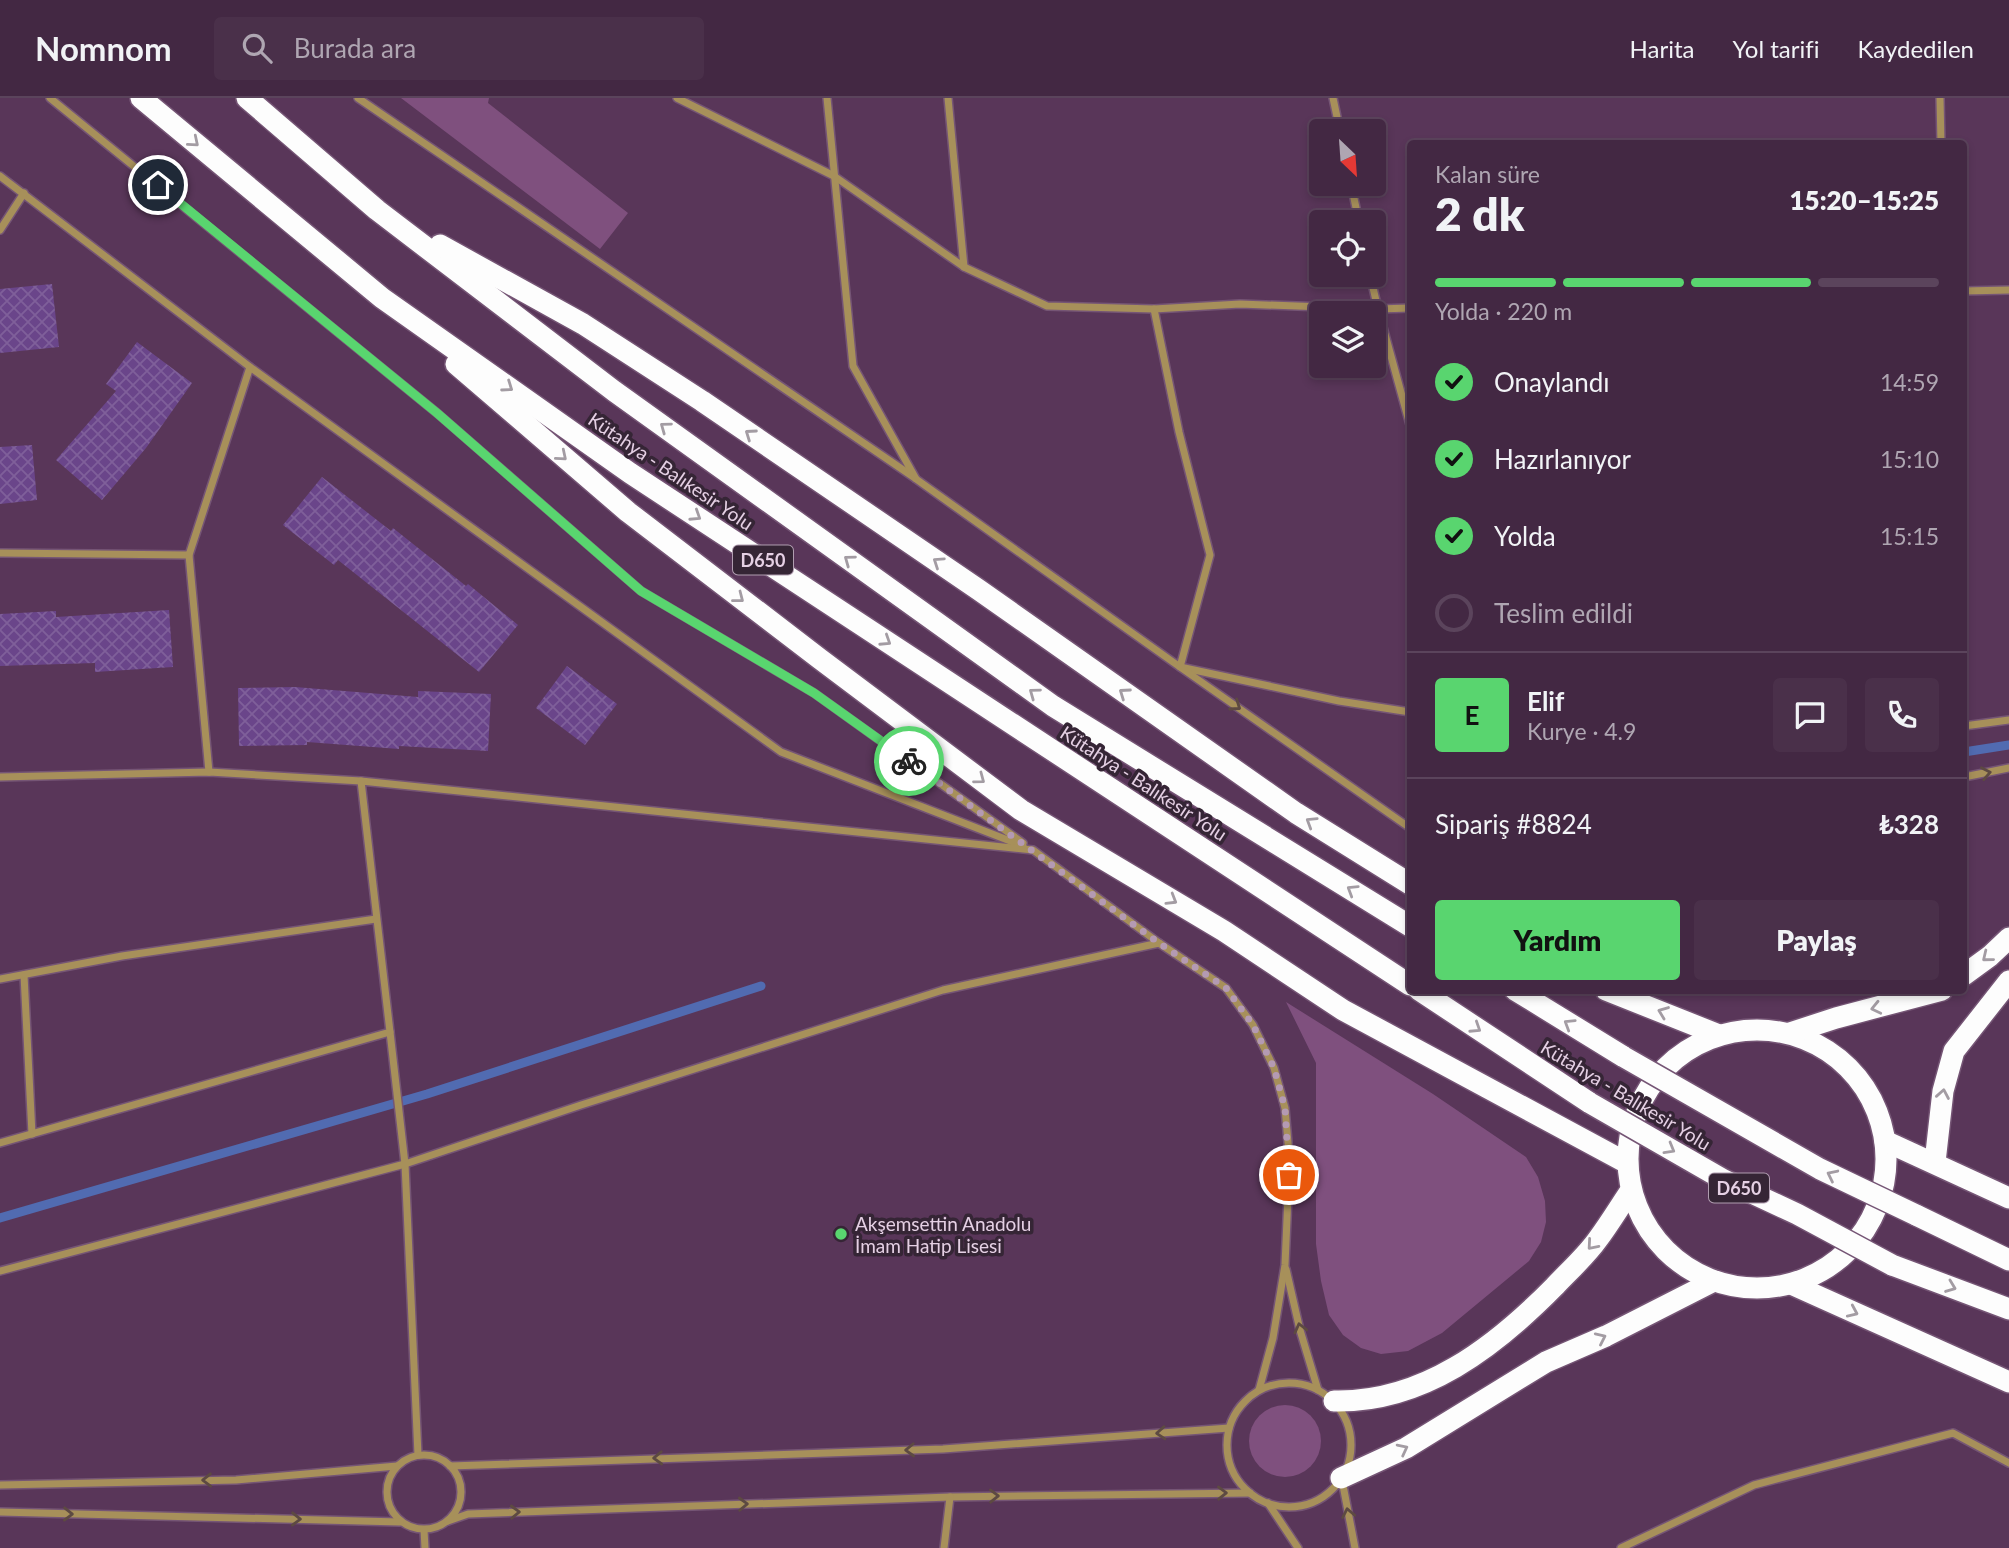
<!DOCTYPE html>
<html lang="tr">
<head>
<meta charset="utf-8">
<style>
	body { margin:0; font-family:Lato,sans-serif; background:#4a304a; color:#f1f3f6; height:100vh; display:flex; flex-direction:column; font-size:26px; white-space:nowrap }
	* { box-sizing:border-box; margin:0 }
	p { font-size:23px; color:#afa6b2 }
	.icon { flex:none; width:38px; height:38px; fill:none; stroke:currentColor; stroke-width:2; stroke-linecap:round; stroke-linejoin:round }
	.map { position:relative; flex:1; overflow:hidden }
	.side { position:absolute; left:1407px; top:42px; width:560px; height:854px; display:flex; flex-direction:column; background:#432843; border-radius:7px; box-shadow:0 4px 10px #0003,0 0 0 2px #5b445c }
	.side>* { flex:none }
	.needle { width:46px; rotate:155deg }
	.buttons { position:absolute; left:1309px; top:21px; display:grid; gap:14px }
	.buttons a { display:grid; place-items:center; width:77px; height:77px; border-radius:7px; background:#432843; box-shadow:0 4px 10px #0003,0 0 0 2px #5b445c; font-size:35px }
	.pin { position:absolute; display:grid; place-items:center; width:60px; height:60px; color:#fff; margin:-30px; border:4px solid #fff; border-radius:50%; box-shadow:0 2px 7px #0007 }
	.courier { position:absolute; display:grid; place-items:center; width:70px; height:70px; margin:-35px; border:5px solid #59d56f; border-radius:50%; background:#fff; color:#222; box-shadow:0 2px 9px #0007 }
	.headline em { font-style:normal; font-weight:800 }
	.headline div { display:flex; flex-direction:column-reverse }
	.headline { display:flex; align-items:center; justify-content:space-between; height:119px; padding:0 28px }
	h1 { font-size:46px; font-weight:800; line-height:52px }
	.bar { display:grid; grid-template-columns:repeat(4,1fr); gap:10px 7px; align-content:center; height:84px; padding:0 28px }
	.bar i { height:9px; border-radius:5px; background:#5b445c }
	.bar .selected { background:#59d56f }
	.bar p { grid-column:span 4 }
	.line { display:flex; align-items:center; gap:18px; padding:0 28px; border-top:2px solid #5b445c }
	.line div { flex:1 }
	.round { display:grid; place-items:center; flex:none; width:74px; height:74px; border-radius:7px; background:#4a304a }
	ol { padding:0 28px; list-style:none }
	li { display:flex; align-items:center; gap:21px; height:77px }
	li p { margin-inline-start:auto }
	li .icon { padding:7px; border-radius:50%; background:#59d56f; color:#111; stroke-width:4 }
	li:last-child { color:#afa6b2 }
	li i { width:38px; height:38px; border:4px solid #5b445c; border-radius:50% }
	.cta { display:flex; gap:14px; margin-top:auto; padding:14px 28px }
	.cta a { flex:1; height:80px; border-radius:7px; background:#59d56f; color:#111; font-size:28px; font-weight:800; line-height:80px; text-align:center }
	.cta a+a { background:#4a304a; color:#f1f3f6 }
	header { display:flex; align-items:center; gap:42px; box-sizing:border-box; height:98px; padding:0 35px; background:#432843; border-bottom:2px solid #5b445c }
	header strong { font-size:33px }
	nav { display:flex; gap:38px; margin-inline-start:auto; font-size:24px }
	.search { width:490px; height:63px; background:#4a304a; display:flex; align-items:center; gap:18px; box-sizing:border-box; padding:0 24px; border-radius:7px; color:#afa6b2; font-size:26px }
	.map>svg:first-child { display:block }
	.green { fill:#7f507e }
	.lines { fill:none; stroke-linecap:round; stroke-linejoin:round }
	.stream { stroke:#516bb1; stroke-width:9 }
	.building { fill:url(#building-cross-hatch) }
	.street-casing { stroke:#755575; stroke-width:10 }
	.highway-casing { stroke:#755575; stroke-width:24 }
	.street { stroke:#a7905a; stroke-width:7 }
	.highway { stroke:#fdfdfd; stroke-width:21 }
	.highway-bridge-casing { stroke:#755575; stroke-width:24; stroke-linecap:butt }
	.highway-bridge { stroke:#fdfdfd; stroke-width:21 }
	.oneway { stroke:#a39ca3 }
	.oneway2 { stroke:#5d4a42 }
	.done { stroke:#b49ab3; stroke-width:7; stroke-dasharray:0 12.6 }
	.route { stroke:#59d56f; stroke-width:9 }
	.poi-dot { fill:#59d56f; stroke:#352535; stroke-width:2.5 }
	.labels { text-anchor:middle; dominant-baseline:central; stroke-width:7; stroke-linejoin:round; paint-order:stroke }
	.shield { fill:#352535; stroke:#b09db0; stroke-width:2 }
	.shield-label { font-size:18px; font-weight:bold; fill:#e5d0e4 }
	.street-label { font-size:19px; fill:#e5d0e4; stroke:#352535 }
	.poi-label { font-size:19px; fill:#e5d0e4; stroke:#352535; text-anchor:start }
</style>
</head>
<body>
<header>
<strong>Nomnom</strong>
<div class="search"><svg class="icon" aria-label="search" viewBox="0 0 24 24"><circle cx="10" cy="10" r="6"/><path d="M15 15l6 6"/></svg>Burada ara</div>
<nav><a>Harita</a><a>Yol tarifi</a><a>Kaydedilen</a></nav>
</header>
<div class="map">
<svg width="2009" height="1450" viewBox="0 0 2009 1450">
	<defs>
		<pattern id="building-cross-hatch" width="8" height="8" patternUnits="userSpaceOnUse" patternTransform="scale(1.75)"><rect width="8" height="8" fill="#6a458a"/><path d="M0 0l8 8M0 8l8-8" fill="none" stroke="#7f5f9a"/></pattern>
	</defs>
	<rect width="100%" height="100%" fill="#593659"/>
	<!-- green -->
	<g class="green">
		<polygon points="401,0 489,0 488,5 628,115 600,151"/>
		<polygon points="1286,904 1433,996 1526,1059 1538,1079 1545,1103 1546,1124 1541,1144 1529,1163 1442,1235 1408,1253 1381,1256 1361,1250 1343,1237 1329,1217 1321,1183 1316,1146 1316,965"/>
		<circle cx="1285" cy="1343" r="36"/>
	</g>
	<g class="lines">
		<!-- stream -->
		<g class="stream">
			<polyline points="1964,654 2009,647"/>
			<polyline points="0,1120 427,996 761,888"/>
		</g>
	</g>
	<!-- building -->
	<g class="building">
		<polygon points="52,186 59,249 0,255 0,191"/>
		<polygon points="137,244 192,285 146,350 102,402 56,362 116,293 106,286"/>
		<polygon points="32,347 37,402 0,406 0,349"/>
		<polygon points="322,379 391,433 393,430 466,488 468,486 518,527 479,574 338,462 334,467 283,427"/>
		<polygon points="169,512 173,569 95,574 95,565 0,568 0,516 56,513 56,519"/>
		<polygon points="567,568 617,606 585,647 536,610"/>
		<polygon points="295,589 418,599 418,593 491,596 488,653 399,648 399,651 307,644 307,647 239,648 238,590"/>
	</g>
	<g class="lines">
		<defs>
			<g id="street">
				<polyline points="50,0 437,315 641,493 814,595 1023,745"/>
				<polyline points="358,0 915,380"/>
				<polyline points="677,0 834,78 964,169 1047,208 1154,211 1240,206 1378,211 1410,210"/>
				<polyline points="827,0 853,268 916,381 1180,569 1339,603 1410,614"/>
				<polyline points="948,0 964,169"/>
				<polyline points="1333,0 1340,33"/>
				<polyline points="1940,0 1941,46"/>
				<polyline points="0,78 250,269 781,654 1023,748"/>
				<polyline points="1351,86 1359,124"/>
				<polyline points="0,132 24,95"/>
				<polyline points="1370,177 1378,211 1410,327"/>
				<polyline points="1964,193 2009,192"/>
				<polyline points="1154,211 1179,334 1210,457 1180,569 1410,730"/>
				<polyline points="0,455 189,457"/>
				<polyline points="1964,628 2009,622"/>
				<polyline points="209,674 189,457 250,269"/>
				<polyline points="0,679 209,674 361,683 1033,752 1159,845 1226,890 1253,927 1274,970 1285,1010 1289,1056 1288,1098 1285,1167 1273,1240 1259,1292"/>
				<polyline points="1964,679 2009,670"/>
				<polyline points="24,877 32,1036"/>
				<polyline points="0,881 122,858 376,821"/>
				<polyline points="390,934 405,1066 418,1357"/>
				<polyline points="0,1045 390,934 361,683"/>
				<polyline points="1286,1171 1300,1232 1318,1292"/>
				<polyline points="0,1173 405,1066 581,1007 943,892 1159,845"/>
				<circle cx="1289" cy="1347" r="62"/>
				<circle cx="424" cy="1394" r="37"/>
				<polyline points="450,1368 943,1351 1229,1330"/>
				<polyline points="1342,1382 1355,1450"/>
				<polyline points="0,1387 236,1382 397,1368"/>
				<polyline points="1268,1405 1298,1450"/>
				<polyline points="0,1414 400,1424"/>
				<polyline points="448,1423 468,1416 950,1399 1250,1395"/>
				<polyline points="424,1432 425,1450"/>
				<polyline points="944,1450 950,1399"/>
				<polyline points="1621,1450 1754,1387 1953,1335 2009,1365"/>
			</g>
			<g id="highway">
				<polyline points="141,0 382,200 630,375 1410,887"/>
				<polyline points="247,0 377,112 614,293 1053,608 1410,828"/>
				<polyline points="440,147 583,226 702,303 979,492 1296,715 1410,786"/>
				<polyline points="456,266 628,414 820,561 1021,712 1224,833 1343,912 1627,1065"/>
				<polyline points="1964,877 1990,858 2009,840"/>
				<polyline points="1419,892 1590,1005"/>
				<polyline points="1515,892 1624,959"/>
				<polyline points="1606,892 1719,937"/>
				<circle cx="1757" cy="1061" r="129"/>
				<polyline points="1790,935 1836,920 1942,892"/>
				<polyline points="1885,1043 2009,1100"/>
				<polyline points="1935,1064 1943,993 1954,953 2009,883"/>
				<polyline points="1916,1117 2009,1162"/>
				<polyline points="1892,1167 2009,1211"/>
				<polyline points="1791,1186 2009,1284"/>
				<path d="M1334,1303C1423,1305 1495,1249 1555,1188C1569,1173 1586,1158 1598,1141C1610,1125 1620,1108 1631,1092"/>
				<polyline points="1341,1380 1406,1350 1546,1264 1606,1238 1714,1183"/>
			</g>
		</defs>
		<!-- street casing -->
		<use href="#street" class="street-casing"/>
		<!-- highway casing -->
		<use href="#highway" class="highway-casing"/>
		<!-- street -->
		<use href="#street" class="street"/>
		<!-- highway -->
		<use href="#highway" class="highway"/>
		<defs>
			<g id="highway-bridge">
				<polyline points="1624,959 1820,1071 1916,1117"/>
				<polyline points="1590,1005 1724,1082 1797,1116 1892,1167"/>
			</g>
		</defs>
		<!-- highway-bridge casing -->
		<use href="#highway-bridge" class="highway-bridge-casing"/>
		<!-- highway-bridge -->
		<use href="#highway-bridge" class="highway-bridge"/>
	</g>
	<!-- one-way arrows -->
	<defs><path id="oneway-chevron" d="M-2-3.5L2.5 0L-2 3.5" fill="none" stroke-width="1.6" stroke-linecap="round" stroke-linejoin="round" transform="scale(1.75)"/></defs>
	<g class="oneway">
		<use href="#oneway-chevron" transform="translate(194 44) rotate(40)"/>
		<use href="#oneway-chevron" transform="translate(508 289) rotate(35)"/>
		<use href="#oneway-chevron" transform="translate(665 329) rotate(-144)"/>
		<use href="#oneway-chevron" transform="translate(750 336) rotate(-145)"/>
		<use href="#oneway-chevron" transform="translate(562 358) rotate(40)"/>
		<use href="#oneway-chevron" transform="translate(696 418) rotate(33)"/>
		<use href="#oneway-chevron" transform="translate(849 462) rotate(-144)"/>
		<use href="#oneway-chevron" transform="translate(938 464) rotate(-146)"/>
		<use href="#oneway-chevron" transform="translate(739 500) rotate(38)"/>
		<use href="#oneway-chevron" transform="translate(886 543) rotate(33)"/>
		<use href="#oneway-chevron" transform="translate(1034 595) rotate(-144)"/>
		<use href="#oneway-chevron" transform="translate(1124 595) rotate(-145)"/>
		<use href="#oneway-chevron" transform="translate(980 681) rotate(37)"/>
		<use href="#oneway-chevron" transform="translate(1311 724) rotate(-148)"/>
		<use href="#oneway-chevron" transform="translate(1352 792) rotate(-148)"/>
		<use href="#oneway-chevron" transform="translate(1172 802) rotate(31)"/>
		<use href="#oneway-chevron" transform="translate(1987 859) rotate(141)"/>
		<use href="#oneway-chevron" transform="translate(1876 910) rotate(167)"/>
		<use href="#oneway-chevron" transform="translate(1663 914) rotate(-159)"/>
		<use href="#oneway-chevron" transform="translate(1569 926) rotate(-148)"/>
		<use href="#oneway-chevron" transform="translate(1476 930) rotate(33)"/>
		<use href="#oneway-chevron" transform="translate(1943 996) rotate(-80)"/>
		<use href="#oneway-chevron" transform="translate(1670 1051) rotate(30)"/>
		<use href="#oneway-chevron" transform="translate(1832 1077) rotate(-154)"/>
		<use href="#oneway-chevron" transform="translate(1592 1147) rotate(131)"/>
		<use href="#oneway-chevron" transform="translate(1951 1189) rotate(21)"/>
		<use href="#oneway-chevron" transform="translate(1853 1214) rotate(24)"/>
		<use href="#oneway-chevron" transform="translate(1601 1240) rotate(-25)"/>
		<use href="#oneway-chevron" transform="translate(1403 1351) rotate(-27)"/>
	</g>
	<g class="oneway2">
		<use href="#oneway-chevron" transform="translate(1236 608) rotate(35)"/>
		<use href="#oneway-chevron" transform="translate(1986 675) rotate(-11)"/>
		<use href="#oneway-chevron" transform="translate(1300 1230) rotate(-104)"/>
		<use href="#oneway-chevron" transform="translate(1161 1335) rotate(176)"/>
		<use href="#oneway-chevron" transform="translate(910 1352) rotate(178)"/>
		<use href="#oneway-chevron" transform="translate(658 1360) rotate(178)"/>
		<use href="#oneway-chevron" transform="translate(207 1382) rotate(179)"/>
		<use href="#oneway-chevron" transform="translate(1222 1395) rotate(-1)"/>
		<use href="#oneway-chevron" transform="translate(994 1398) rotate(-1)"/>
		<use href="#oneway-chevron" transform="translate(743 1406) rotate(-2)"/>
		<use href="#oneway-chevron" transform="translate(515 1414) rotate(-2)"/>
		<use href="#oneway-chevron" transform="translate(1348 1415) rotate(-101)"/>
		<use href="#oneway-chevron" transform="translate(68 1416) rotate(1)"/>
		<use href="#oneway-chevron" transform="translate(296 1421) rotate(1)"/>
	</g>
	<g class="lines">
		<!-- done -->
		<polyline class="done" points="909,663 1159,845 1226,890 1253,927 1274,970 1285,1010 1289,1077"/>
		<!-- route -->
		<polyline class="route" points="158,87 437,315 641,493 814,595 909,663"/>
	</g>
	<!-- markers -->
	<circle class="poi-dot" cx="841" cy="1136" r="7"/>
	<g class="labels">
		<!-- shield labels -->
		<g class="shield">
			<rect x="733" y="447.5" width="60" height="29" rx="5"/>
			<rect x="1709" y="1075.5" width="60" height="29" rx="5"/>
		</g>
		<g class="shield-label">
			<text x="763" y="462">D650</text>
			<text x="1739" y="1090">D650</text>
		</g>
		<!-- street labels -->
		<g class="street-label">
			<text transform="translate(671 373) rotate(34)">Kütahya - Balıkesir Yolu</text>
			<text transform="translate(1144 685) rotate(33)">Kütahya - Balıkesir Yolu</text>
			<text transform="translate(1626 997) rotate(31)">Kütahya - Balıkesir Yolu</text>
		</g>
		<!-- poi labels -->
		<g class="poi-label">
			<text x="855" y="1125">Akşemsettin Anadolu<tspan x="855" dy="22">İmam Hatip Lisesi</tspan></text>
		</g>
	</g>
</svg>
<div class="buttons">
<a><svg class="needle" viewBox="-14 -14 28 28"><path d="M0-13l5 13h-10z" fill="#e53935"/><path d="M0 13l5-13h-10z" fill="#afa6b2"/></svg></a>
<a><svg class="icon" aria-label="locate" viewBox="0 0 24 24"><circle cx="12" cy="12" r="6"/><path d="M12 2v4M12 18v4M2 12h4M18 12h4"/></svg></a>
<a><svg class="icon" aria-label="layers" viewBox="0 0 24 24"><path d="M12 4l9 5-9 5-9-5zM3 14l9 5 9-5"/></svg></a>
</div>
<div class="pin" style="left:1289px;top:1077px;background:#ea580c"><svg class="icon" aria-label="bag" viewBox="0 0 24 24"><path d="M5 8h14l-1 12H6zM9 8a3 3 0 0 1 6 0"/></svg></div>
<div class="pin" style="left:158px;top:87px;background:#1f2937"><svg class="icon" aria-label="home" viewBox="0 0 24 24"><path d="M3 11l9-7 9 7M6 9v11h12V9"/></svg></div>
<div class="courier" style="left:909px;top:663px"><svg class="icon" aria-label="bike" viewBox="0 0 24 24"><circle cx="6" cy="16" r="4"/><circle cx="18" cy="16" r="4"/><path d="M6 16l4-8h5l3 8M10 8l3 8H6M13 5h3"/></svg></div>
<section class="side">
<div class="headline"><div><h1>2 dk</h1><p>Kalan süre</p></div><em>15:20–15:25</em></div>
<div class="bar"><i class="selected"></i><i class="selected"></i><i class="selected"></i><i></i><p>Yolda · 220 m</p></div>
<ol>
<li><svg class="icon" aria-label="check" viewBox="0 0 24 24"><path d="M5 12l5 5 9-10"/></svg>Onaylandı<p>14:59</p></li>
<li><svg class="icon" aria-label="check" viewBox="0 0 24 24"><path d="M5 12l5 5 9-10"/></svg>Hazırlanıyor<p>15:10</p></li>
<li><svg class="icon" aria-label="check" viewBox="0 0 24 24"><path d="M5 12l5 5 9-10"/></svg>Yolda<p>15:15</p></li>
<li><i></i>Teslim edildi</li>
</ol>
<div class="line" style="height:126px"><b class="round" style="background:#59d56f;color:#111">E</b><div><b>Elif</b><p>Kurye · 4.9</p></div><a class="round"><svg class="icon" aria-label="chat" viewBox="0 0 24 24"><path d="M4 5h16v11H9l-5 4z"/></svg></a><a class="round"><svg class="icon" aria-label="phone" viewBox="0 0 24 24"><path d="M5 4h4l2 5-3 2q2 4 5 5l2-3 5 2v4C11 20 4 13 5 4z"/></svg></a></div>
<div class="line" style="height:91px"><div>Sipariş #8824</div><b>₺328</b></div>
<div class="cta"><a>Yardım</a><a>Paylaş</a></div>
</section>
</div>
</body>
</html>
